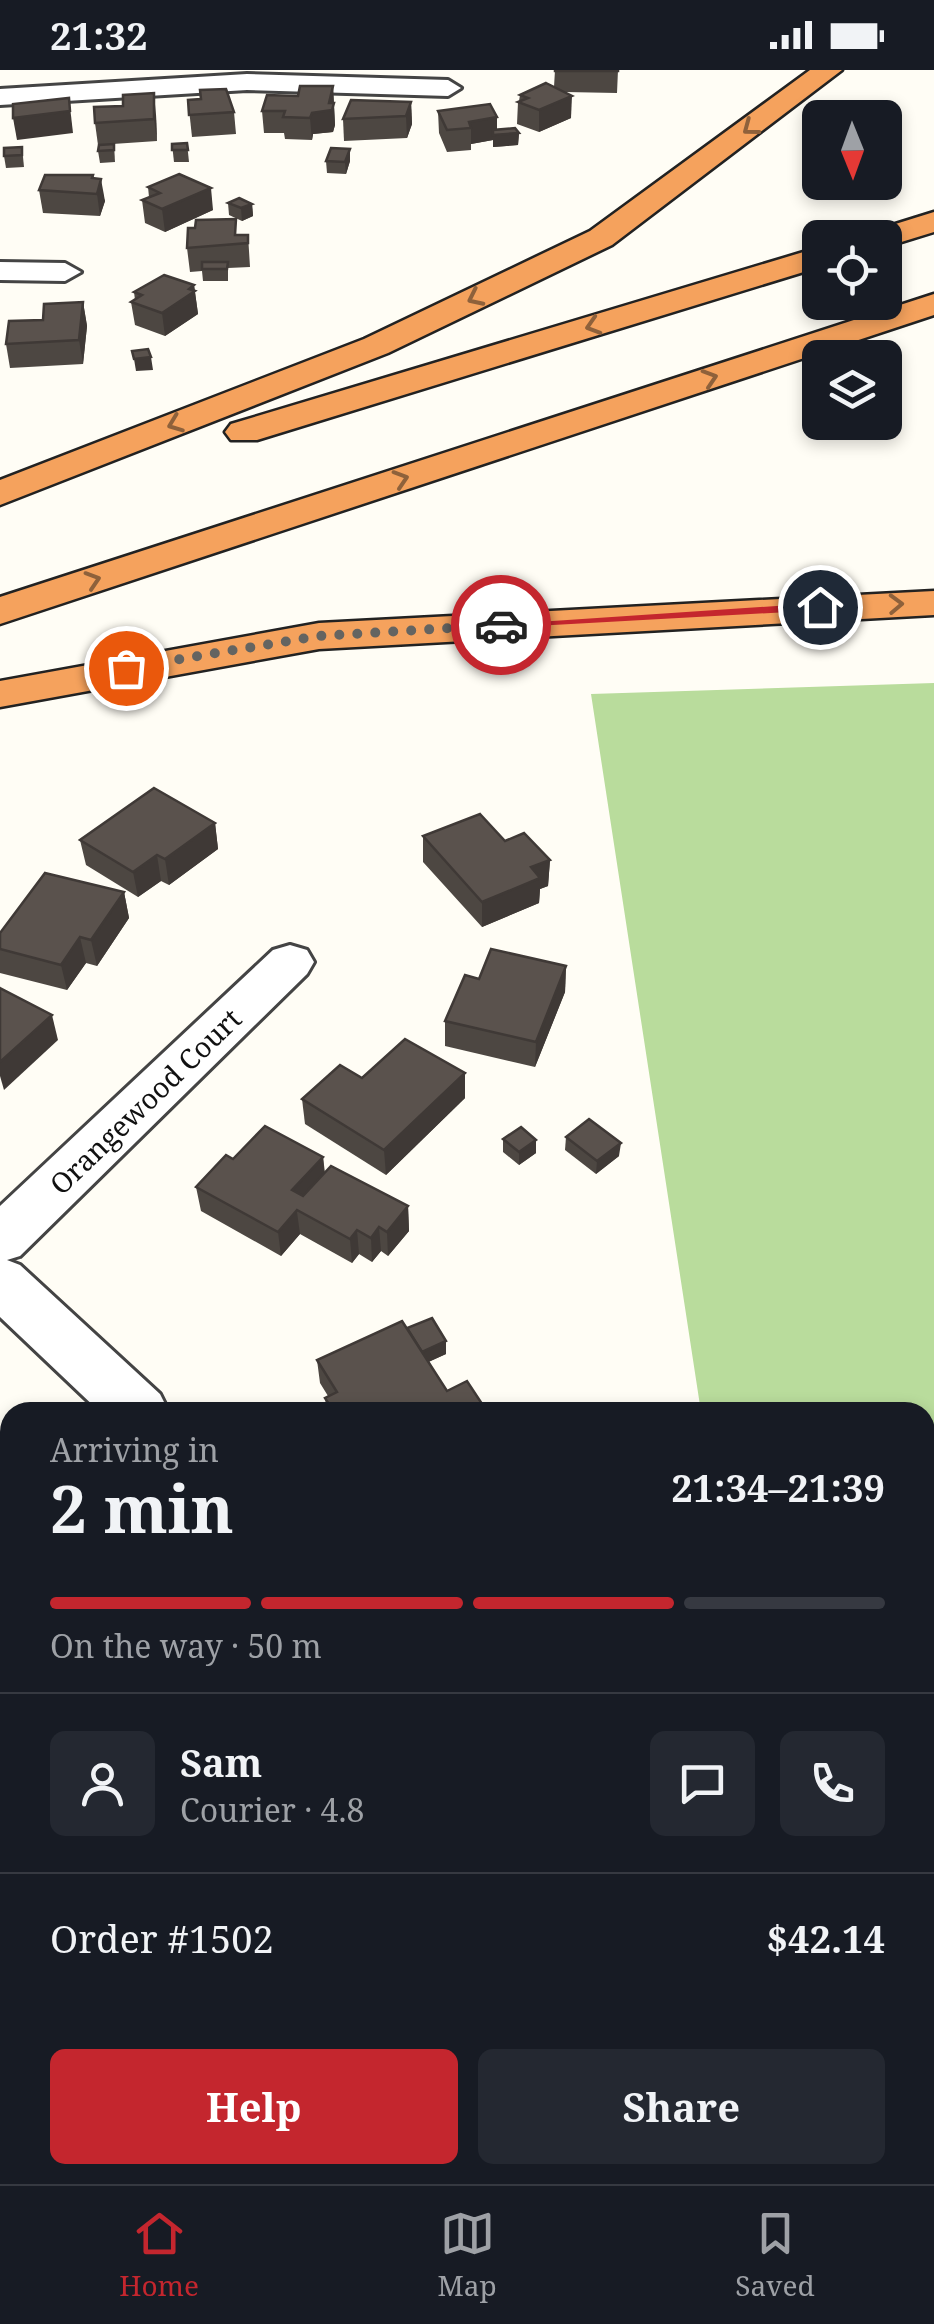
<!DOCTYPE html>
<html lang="en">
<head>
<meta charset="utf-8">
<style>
	body { margin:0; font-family:"Noto Serif",serif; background:#242831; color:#f1f3f6; height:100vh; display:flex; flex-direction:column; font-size:38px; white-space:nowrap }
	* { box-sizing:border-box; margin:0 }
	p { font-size:32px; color:#9ea1a6 }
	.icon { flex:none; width:55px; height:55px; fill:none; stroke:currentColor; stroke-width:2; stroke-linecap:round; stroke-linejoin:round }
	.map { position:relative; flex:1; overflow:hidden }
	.sheet { position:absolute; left:0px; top:1332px; width:935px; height:782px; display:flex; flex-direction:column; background:#171b24; border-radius:30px 30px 0 0; box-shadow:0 5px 15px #0003 }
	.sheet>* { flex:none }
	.needle { width:65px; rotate:179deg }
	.tools { position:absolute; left:802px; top:30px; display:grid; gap:20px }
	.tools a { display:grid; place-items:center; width:100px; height:100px; border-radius:15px; background:#171b24; box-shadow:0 5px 15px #0003; font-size:50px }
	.pin { position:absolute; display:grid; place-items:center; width:85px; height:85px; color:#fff; margin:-42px; border:5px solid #fff; border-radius:50%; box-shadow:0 2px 10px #0007 }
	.courier { position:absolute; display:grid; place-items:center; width:100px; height:100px; margin:-50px; border:8px solid #c4262e; border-radius:50%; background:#fff; color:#222; box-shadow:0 2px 12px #0007 }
	.summary em { font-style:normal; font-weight:700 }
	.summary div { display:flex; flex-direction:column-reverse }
	.summary { display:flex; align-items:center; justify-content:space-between; height:170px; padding:0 50px }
	h1 { font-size:65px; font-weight:700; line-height:75px }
	.bar { display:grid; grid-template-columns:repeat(4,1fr); gap:15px 10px; align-content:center; height:120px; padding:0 50px }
	.bar i { height:12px; border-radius:8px; background:#363941 }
	.bar .selected { background:#c4262e }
	.bar p { grid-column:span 4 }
	.line { display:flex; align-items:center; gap:25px; padding:0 50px; border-top:2px solid #363941 }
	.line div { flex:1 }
	.round { display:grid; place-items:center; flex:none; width:105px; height:105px; border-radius:15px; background:#242831 }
	.button { display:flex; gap:20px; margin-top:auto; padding:20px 50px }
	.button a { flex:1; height:115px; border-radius:15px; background:#c4262e; color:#fff; font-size:40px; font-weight:700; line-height:115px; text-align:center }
	.button a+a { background:#242831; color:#f1f3f6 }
	.status { display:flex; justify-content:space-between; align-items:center; height:70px; padding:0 50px; background:#171b24; direction:ltr }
	.status svg { height:28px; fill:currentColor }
	.dock { display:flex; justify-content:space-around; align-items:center; height:140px; border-top:2px solid #363941; background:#171b24; font-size:28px; color:#9ea1a6 }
	.dock a { display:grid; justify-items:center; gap:5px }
	.dock .selected { color:#c4262e }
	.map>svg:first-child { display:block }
	.forest { fill:#b9dc9c }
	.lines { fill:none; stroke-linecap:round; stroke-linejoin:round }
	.minor-casing { stroke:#444; stroke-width:6 }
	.highway-casing { stroke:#222; stroke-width:5 }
	.minor { fill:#fff; fill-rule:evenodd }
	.highway { fill:#f5a25d; fill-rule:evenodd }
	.wall { fill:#4d4742 }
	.shaded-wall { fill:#3f3936 }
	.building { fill:#5a524d; stroke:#3f3936; stroke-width:2.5 }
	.oneway { stroke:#8e613b }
	.route { fill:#c4262e }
	.done { stroke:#646461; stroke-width:10; stroke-dasharray:0 18 }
	.labels { text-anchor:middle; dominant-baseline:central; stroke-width:10; stroke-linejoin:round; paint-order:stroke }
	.street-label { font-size:28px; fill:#111; stroke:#fff }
</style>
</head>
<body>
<div class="status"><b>21:32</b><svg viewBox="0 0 49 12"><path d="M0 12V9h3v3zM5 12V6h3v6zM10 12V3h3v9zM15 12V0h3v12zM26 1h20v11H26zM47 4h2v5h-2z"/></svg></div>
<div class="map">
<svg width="934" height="2114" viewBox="0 0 934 2114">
	<rect width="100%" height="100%" fill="#fffdf5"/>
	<!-- forest -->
	<polygon class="forest" points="934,613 934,2114 819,2114 818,2105 925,2105 925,1342 701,1342 591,624"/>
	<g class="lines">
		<defs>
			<g id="minor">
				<polygon points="247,4 448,10 461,18 448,26 247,20 0,35 0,19"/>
				<polygon points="0,192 65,193 81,202 65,211 0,210"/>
				<polygon points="290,875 307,880 314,892 307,904 20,1186 7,1190 20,1195 160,1324 169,1342 100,1342 0,1247 0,1136 273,880"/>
				<polygon points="218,2105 296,2105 295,2114 217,2114"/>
			</g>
			<g id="highway">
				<polygon points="810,0 842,0 612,175 388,283 0,435 0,410 364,269 590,161"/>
				<polygon points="934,142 934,162 885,177 885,168 868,168 873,161"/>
				<polygon points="820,177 820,197 257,370 231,370 225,362 231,354"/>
				<polygon points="934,224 934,245 0,554 0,527"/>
				<polygon points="934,521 934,545 319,579 0,637 0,611 319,553"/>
			</g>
		</defs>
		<!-- minor casing -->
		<use href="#minor" class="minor-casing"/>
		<!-- highway casing -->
		<use href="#highway" class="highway-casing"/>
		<!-- minor -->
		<use href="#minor" class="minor"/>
		<!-- highway -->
		<use href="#highway" class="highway"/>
	</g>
	<!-- wall -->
	<g class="wall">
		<polygon points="555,0 618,0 617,23 565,22 571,48 539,62 517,54 518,32 519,31 520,25 554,17"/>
		<polygon points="333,16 335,55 333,62 313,64 312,70 285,69 284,63 264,63 262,41 298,26"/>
		<polygon points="188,30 234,42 236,64 192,67"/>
		<polygon points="411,32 412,54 407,68 344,71 343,49"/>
		<polygon points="123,36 156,45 157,71 98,75 95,53"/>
		<polygon points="438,41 497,60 519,63 518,75 493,77 493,70 471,74 471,80 447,82 439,63"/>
		<polygon points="187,73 189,92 174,92 172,74"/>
		<polygon points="114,74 115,92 100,93 98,81"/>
		<polygon points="22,77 24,97 6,98 4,86"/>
		<polygon points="350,79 350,91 346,104 327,103 326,91"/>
		<polygon points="93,105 105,131 100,146 43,143 39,120"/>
		<polygon points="148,117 213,140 165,162 145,153 142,130 149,127"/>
		<polygon points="228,133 252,134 253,146 242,151 229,145"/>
		<polygon points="238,165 248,165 250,197 228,198 228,211 203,211 202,201 190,202 187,178"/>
		<polygon points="194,215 198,244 165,266 135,255 131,232 135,230 134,222"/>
		<polygon points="83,232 87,256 83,294 10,298 6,274 43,250"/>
		<polygon points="215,753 218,779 169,815 161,811 138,827 86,795 80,770"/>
		<polygon points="423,766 505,771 550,790 548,816 540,819 539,833 482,857 423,792"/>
		<polygon points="124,822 129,848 97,896 86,893 67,920 0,903 0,863"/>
		<polygon points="566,896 565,922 535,997 445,976 445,951 479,909"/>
		<polygon points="465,1003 465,1028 386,1105 305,1054 302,1029 362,1008"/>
		<polygon points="566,1067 619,1086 596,1104 565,1080"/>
		<polygon points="503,1069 536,1070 536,1083 519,1095 503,1082"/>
		<polygon points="323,1087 325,1103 408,1136 409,1161 388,1186 381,1181 372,1192 359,1184 352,1193 300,1164 281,1186 201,1141 196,1117 233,1089"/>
		<polygon points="407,1259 446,1271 446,1284 428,1292 447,1321 486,1340 486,1342 327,1342 325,1328 328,1326 320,1313 317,1290"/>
	</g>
	<!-- shaded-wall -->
	<g class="shaded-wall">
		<polygon points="333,16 335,55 333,62 313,64 312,70 310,48 312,43 329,33"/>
		<polygon points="154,23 156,45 157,71 154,49"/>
		<polygon points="572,26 571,48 539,62 539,40"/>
		<polygon points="69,28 73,63 17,70 13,48"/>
		<polygon points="411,32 412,54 407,68 406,46"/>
		<polygon points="497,47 497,65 519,63 518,75 493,77 493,70 471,74 471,58 469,52"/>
		<polygon points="350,79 350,91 346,104 345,92"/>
		<polygon points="101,109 105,131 100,146 97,124"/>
		<polygon points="211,118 213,140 165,162 162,139"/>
		<polygon points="252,134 253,146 242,151 241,138"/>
		<polygon points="194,215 198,244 165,266 162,243"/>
		<polygon points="83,232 87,256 83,294 79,270"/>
		<polygon points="151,287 153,300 136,301 134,289"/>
		<polygon points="215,753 218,779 169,815 165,789"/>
		<polygon points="157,785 161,811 138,827 133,802"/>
		<polygon points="550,790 548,816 540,819 539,833 482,857 482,832 531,797"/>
		<polygon points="124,822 129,848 97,896 91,870"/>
		<polygon points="80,867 86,893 67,920 61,895"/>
		<polygon points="566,896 565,922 535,997 536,972"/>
		<polygon points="52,945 58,970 4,1020 0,1006 0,992"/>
		<polygon points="465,1003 465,1028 386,1105 384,1080"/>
		<polygon points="536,1070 536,1083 519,1095 519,1082"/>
		<polygon points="621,1073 619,1086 596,1104 597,1091"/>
		<polygon points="323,1087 325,1112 297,1142 300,1164 281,1186 278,1162 292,1120"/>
		<polygon points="408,1136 409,1161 388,1186 387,1162"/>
		<polygon points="379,1157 381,1181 372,1192 371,1168"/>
		<polygon points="357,1160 359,1184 352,1193 350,1169"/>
		<polygon points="446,1271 446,1284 422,1295 421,1282"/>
		<polygon points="10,1580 10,1604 0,1608 0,1584"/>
		<polygon points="10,1856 10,1875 0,1879 0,1859"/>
		<polygon points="57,2105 68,2105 67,2114 56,2114"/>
	</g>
	<!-- building -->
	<g class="building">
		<rect x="555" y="0" width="63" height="1"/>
		<polygon points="546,13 572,26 539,40 518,32 528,28 520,25"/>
		<polygon points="300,16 333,16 329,33 334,33 332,40 312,43 310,48 283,47 285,41 262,41 267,25 298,26"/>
		<polygon points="226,19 234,42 189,45 188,30 201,29 200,20"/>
		<polygon points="154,23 154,49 95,53 94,37 123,36 123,25"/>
		<polygon points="69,28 70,41 13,48 13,34"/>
		<polygon points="351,30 411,32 406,46 343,49"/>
		<polygon points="490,34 497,47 469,52 471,58 447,60 438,41"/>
		<polygon points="515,58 519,63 493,65 493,60"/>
		<polygon points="187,73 188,80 172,80 172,74"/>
		<polygon points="114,74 114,80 98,81 99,75"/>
		<polygon points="22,77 22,85 4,86 4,78"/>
		<polygon points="331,78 350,79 345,92 326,91"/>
		<polygon points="179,104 211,118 162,139 142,130 160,123 148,117"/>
		<polygon points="45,105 93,105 92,108 101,109 97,124 39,120"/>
		<polygon points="239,128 252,134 241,138 228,133"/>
		<polygon points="236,149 235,165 248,165 248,173 187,178 188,158 195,158 196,150"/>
		<polygon points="202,192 228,192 227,199 202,199"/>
		<polygon points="164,205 194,215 189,219 195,221 162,243 131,232 142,225 134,222"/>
		<polygon points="83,232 79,270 6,274 9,251 43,250 44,234"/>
		<polygon points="148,279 151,287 134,289 132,281"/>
		<polygon points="154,718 215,753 165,789 157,785 133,802 80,770"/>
		<polygon points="480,744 505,771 524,763 550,790 531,797 540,808 482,832 423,766"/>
		<polygon points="45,803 124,822 91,870 80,867 61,895 0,879 0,863"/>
		<polygon points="491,879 566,896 536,972 445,951 465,905 479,909"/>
		<polygon points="0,918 52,945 0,992"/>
		<polygon points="405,969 465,1003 384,1080 302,1029 340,995 362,1008"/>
		<polygon points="589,1049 621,1073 597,1091 566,1067"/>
		<polygon points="265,1056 323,1087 292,1120 303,1126 331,1096 408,1136 387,1162 379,1157 371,1168 357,1160 350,1169 297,1140 278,1162 196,1117 226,1085 233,1089"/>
		<polygon points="521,1057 536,1070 519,1082 503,1069"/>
		<polygon points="432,1248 446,1271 422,1282 407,1258"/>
		<polygon points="402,1251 447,1321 467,1311 486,1340 481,1342 334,1342 325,1328 337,1322 317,1290"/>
		<polygon points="6,1402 10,1413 10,1580 0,1584 0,1404"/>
		<polygon points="10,1638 10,1856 0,1859 0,1641"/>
		<polygon points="0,1923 10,1923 10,2105 57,2105 56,2114 0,2114"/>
	</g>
	<!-- one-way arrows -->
	<defs><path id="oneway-chevron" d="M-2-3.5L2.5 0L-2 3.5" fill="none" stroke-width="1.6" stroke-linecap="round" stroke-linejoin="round" transform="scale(2.5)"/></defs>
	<g class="oneway">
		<use href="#oneway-chevron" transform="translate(750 58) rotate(143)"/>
		<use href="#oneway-chevron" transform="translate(475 228) rotate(154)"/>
		<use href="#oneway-chevron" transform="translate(593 256) rotate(163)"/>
		<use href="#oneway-chevron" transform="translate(710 308) rotate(-18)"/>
		<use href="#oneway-chevron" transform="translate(175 354) rotate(159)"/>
		<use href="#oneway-chevron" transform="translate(401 409) rotate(-18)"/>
		<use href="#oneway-chevron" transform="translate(93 510) rotate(-18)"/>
		<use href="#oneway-chevron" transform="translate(896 534) rotate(-2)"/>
	</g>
	<!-- route -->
	<polygon class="route" points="820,533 824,540 501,558 495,555"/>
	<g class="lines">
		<!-- done -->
		<polyline class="done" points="126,598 319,566 501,555"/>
	</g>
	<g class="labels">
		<!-- street labels -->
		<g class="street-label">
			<text transform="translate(145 1031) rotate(-44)">Orangewood Court</text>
		</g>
	</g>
</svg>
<div class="tools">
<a><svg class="needle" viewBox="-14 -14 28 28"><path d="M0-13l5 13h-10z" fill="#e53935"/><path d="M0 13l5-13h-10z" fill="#9ea1a6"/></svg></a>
<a><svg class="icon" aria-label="locate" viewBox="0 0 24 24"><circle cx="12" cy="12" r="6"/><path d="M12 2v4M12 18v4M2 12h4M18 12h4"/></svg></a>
<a><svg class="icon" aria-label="layers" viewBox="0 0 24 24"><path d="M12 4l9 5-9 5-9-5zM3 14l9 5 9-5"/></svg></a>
</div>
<div class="pin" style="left:126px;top:598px;background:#ea580c"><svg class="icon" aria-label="bag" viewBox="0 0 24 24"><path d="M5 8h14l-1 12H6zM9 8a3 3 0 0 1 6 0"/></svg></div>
<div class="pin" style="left:820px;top:537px;background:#1f2937"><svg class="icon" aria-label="home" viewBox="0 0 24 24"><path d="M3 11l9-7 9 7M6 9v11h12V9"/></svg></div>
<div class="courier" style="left:501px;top:555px"><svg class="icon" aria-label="car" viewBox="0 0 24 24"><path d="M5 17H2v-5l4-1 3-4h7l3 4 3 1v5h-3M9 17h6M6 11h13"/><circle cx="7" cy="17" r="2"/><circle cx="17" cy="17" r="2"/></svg></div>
<section class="sheet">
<div class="summary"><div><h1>2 min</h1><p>Arriving in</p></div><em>21:34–21:39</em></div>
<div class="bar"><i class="selected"></i><i class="selected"></i><i class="selected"></i><i></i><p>On the way · 50 m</p></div>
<div class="line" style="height:180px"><a class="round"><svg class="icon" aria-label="person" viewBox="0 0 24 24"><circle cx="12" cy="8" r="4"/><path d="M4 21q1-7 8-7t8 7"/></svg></a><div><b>Sam</b><p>Courier · 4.8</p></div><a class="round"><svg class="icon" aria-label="chat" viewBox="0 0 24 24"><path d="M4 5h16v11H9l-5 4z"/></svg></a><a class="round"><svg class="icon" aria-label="phone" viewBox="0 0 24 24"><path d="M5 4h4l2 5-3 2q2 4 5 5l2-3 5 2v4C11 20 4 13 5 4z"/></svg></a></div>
<div class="line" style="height:130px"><div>Order #1502</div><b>$42.14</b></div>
<div class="button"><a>Help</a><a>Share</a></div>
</section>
</div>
<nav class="dock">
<a class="selected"><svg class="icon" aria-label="home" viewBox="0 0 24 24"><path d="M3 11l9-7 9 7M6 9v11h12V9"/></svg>Home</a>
<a><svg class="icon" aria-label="map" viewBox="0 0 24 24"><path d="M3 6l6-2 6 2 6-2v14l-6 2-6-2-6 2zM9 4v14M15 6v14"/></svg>Map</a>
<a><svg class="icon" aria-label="saved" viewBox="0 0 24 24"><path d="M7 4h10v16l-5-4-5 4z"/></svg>Saved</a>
</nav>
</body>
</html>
